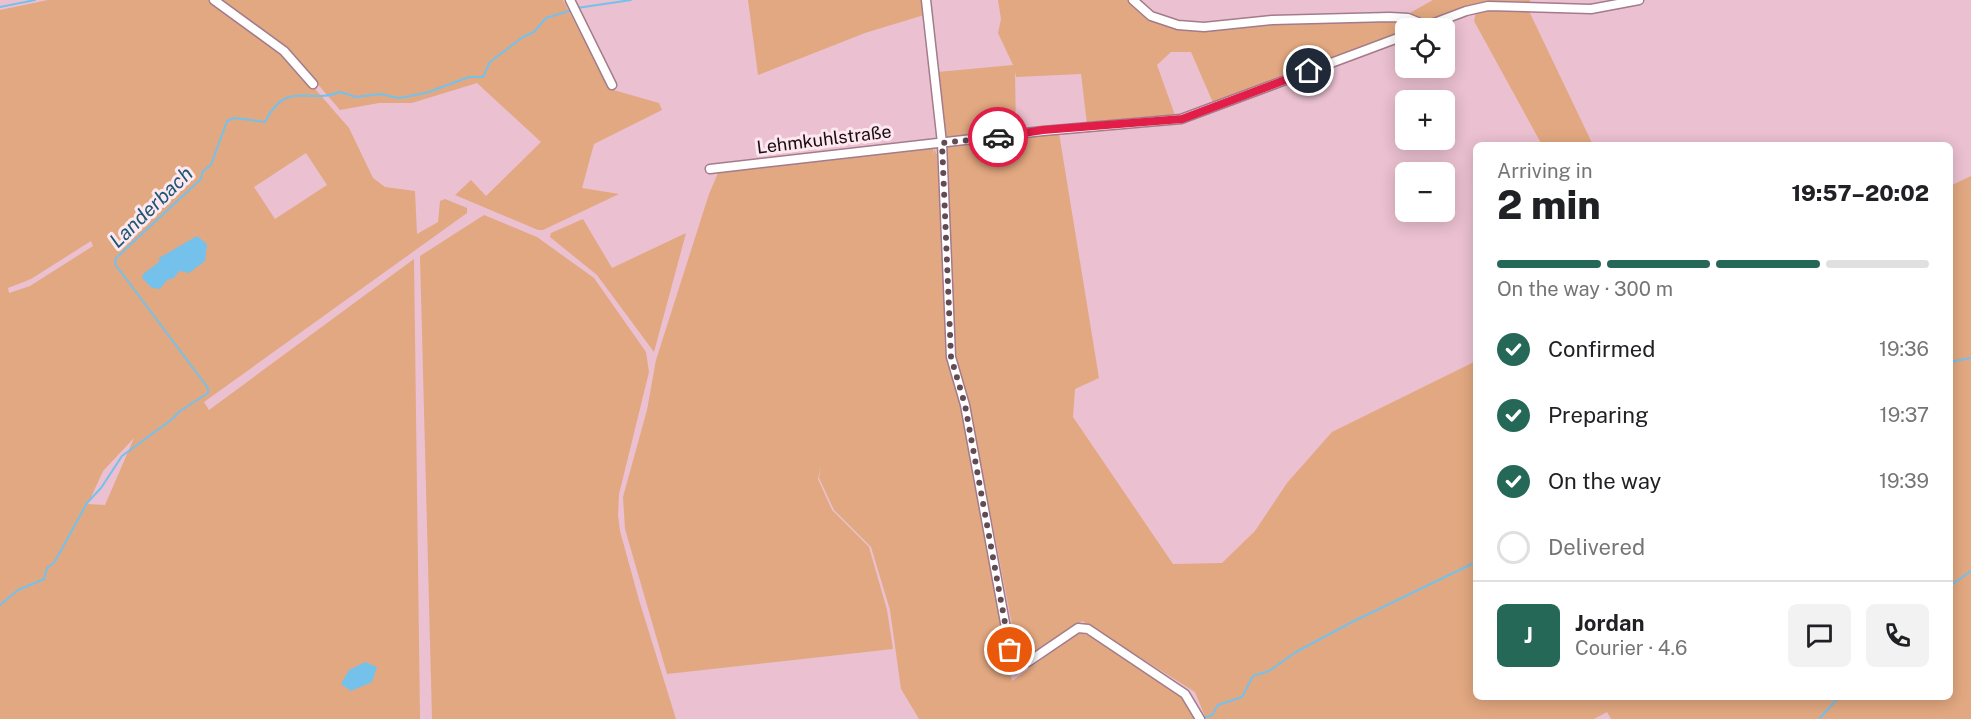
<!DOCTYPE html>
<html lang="en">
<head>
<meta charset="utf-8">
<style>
	body { margin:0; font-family:"Public Sans",sans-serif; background:#f2f2f2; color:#202124; height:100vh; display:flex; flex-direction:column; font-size:22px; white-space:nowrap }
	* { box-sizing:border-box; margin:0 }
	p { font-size:20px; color:#757577 }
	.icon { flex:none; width:33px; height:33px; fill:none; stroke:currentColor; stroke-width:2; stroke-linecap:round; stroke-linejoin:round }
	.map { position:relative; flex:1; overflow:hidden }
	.panel { position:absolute; left:1473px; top:142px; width:480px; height:558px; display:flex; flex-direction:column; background:#fff; border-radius:9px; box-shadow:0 3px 15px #0003 }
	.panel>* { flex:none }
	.buttons { position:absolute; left:1395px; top:18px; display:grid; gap:12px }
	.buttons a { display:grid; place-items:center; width:60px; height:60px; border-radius:9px; background:#fff; box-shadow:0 3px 15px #0003; font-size:30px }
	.pin { position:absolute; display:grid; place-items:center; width:51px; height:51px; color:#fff; margin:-26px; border:3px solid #fff; border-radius:50%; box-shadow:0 2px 6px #0007 }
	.courier { position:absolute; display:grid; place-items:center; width:60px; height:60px; margin:-30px; border:4px solid #e11d48; border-radius:50%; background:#fff; color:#222; box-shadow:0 2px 8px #0007 }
	.overview em { font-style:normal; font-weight:800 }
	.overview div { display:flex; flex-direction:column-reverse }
	.overview { display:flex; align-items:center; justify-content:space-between; height:102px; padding:0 24px }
	h1 { font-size:39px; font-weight:800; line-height:45px }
	.bar { display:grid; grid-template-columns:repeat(4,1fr); gap:9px 6px; align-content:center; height:72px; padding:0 24px }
	.bar i { height:8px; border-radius:4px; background:#e0e0e0 }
	.bar .selected { background:#266858 }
	.bar p { grid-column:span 4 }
	.line { display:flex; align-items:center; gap:15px; padding:0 24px; border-top:2px solid #e0e0e0 }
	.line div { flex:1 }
	.round { display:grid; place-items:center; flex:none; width:63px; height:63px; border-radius:9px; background:#f2f2f2 }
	ol { padding:0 24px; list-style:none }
	li { display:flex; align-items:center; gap:18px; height:66px }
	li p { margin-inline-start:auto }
	li .icon { padding:6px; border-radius:50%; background:#266858; color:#fff; stroke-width:4 }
	li:last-child { color:#757577 }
	li i { width:33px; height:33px; border:3px solid #e0e0e0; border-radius:50% }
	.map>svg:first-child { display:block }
	.green { fill:#e2a881; fill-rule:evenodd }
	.water { fill:#74c1ec }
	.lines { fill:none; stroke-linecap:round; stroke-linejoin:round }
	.stream { stroke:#74c1ec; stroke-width:2 }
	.street-casing { stroke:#a37b8a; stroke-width:11 }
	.street { stroke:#fff; stroke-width:8 }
	.done { stroke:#634b54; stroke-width:6; stroke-dasharray:0 10.8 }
	.route { stroke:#e11d48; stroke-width:8 }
	.labels { text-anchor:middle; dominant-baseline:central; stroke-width:6; stroke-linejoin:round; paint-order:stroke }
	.street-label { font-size:18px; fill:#1a0c12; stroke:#fee8ef }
	.water-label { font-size:20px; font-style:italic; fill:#1b5673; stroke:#fee8ef }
</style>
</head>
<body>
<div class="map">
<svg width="1971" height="719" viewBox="0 0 1971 719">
	<rect width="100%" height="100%" fill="#ebc0d0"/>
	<!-- green -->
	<g class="green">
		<path d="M48,0H210L283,52L349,128L373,178L385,187L415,191L417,234L438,222L440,201L445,199L467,208V213L204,402L209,410L414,259L420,719H0V10ZM306,153L327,185L275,219L254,187ZM91,241L93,246L30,286L9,293L8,288L31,279ZM134,438L105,505L88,504L103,471Z"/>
		<polygon points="219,0 563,0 610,89 659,103 662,110 594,144 582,188 619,194 543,230 538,230 455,195 471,180 486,196 541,142 477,83 412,103 379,103 340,110 315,81"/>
		<polygon points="748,0 922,0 924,15 865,33 758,75"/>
		<polygon points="998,0 1128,0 1146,16 1162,23 1400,20 1417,23 1417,27 1406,28 1405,32 1214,105 1191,52 1171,52 1157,65 1176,118 1087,124 1081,74 1016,77 1015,71 1016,131 950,139 943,134 938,72 1013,65 998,33 1001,19"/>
		<path d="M1433,0H1530V2C1511,1 1493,0 1474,4C1442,11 1444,26 1408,14Z"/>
		<polygon points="1488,9 1528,9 1593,145 1542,145 1474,21 1476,12"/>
		<polygon points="1059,133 1099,378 1075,389 1073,417 1173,564 1222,563 1255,531 1287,483 1332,432 1476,361 1476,698 1950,698 1950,186 1971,176 1971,719 1611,719 1607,712 1594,719 1206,719 1195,692 1082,621 1028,658 1017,650 969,404 955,356 949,278 946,146"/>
		<polygon points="933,147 933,156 934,148 937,155 948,357 960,405 1012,681 1078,633 1088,635 1186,700 1194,719 919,719 901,689 890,610 871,547 834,510 819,478 821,465 818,479 832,510 869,547 887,610 893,649 667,674 625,529 623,497 647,410 656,360 709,194 718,173 800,161"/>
		<polygon points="484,215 537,237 594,278 646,352 649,372 619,494 618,516 620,531 639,600 676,719 432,719 420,256"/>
		<polygon points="583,219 612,268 686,233 654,352 597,275 550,237 551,233"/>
	</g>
	<!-- water -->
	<g class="water">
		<polygon points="197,236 207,244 205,261 189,273 179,271 174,278 167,280 160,289 152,288 142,278 143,274 159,262 159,258"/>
		<polygon points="365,662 377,667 372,682 351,691 341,684 349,670"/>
	</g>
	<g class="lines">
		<!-- stream -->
		<g class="stream">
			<polyline points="0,7 35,0"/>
			<polyline points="577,8 631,0"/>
			<polyline points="1950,362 1971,358"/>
			<polyline points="1950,586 1971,571"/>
			<path d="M0,605L18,590L44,579L47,568L54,563L87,503L101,488L122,456L171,420L180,411L208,393V388L115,264L116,258L201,179L203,171L211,165L227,121L234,118L265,122C286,78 311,105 340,92L356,97L380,94L399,98L426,93L469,77H483L490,62L523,37L534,32L546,18L572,10"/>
			<polyline points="1203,718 1212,715 1218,705 1242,697 1253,676 1269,671 1296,652 1352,622 1476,562"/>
			<polyline points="1820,718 1838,698"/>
		</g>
		<defs>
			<g id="street">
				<polyline points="214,0 284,51 313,84"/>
				<polyline points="570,0 612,85"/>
				<polyline points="926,0 942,143 951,357 965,405 1010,650 1018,659 1028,662 1078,628 1088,629 1185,694 1200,719"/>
				<polyline points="1133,0 1151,16 1178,25 1204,27 1272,20 1390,17 1408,18 1428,26"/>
				<polyline points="1421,28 1466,11 1488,6 1591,9 1639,0"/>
				<polyline points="710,169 1043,131 1181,119 1406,35"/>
			</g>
		</defs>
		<!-- street casing -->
		<use href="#street" class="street-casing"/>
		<!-- street -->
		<use href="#street" class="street"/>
	</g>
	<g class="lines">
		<!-- done -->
		<polyline class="done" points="998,137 942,143 951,357 965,405 1010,650"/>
		<!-- route -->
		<polyline class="route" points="998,137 1043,130 1182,119 1309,71"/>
	</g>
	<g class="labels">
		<!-- street labels -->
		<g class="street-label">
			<text transform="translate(824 139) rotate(-7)">Lehmkuhlstraße</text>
		</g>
		<!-- water labels -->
		<g class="water-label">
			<text transform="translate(151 207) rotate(-44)">Landerbach</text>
		</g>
	</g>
</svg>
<div class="buttons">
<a><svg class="icon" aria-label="locate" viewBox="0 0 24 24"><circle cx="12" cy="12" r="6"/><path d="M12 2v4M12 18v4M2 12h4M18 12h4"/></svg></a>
<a>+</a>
<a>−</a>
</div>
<div class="pin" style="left:1010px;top:650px;background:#ea580c"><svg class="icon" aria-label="bag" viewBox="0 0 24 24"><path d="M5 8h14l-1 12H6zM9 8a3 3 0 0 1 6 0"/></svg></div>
<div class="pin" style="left:1309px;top:71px;background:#1f2937"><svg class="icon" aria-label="home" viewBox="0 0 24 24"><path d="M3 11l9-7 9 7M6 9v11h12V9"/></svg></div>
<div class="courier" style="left:998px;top:137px"><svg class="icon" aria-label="car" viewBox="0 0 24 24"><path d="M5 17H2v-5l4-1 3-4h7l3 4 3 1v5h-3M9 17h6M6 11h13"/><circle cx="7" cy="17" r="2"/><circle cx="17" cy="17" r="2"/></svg></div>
<section class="panel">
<div class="overview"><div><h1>2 min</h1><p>Arriving in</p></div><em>19:57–20:02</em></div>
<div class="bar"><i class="selected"></i><i class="selected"></i><i class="selected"></i><i></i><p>On the way · 300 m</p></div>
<ol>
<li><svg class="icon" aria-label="check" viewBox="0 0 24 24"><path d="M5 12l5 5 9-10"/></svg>Confirmed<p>19:36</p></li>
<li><svg class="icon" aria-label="check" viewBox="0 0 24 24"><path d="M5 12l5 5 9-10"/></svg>Preparing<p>19:37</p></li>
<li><svg class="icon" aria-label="check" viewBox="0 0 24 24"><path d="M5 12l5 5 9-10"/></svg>On the way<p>19:39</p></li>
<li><i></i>Delivered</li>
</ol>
<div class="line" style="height:108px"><b class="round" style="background:#266858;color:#fff">J</b><div><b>Jordan</b><p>Courier · 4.6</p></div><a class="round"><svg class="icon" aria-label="chat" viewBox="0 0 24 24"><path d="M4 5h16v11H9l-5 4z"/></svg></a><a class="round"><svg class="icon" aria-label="phone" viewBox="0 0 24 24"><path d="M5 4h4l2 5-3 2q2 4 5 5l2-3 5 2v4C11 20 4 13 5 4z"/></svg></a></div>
</section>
</div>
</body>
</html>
